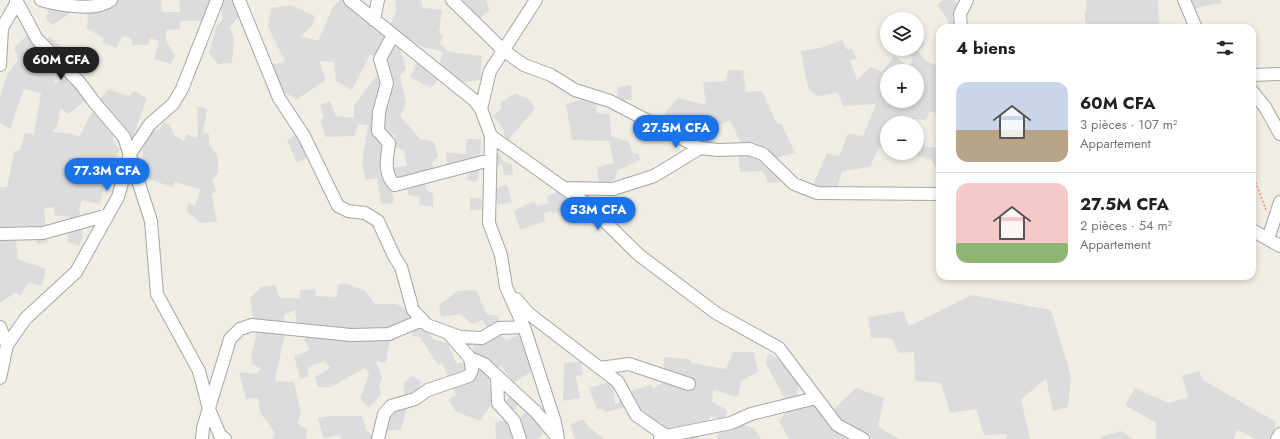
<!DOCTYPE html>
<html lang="fr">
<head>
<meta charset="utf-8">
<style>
	body { margin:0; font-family:Jost,sans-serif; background:#f6f6f6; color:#202124; height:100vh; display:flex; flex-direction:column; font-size:15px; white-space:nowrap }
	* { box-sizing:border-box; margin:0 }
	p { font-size:13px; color:#757577 }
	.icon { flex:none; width:22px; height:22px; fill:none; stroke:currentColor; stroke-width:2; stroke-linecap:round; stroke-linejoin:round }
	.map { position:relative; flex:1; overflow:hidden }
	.side { position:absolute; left:936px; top:24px; width:320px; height:256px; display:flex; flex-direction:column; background:#fff; border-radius:12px; box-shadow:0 2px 6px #0003 }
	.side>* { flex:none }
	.fabs { position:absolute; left:880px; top:12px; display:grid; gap:8px }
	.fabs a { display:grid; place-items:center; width:44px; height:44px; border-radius:50%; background:#fff; box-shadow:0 2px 6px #0003; font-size:20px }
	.price { position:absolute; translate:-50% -34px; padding:0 9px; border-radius:14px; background:#1a73e8; color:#fff; font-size:13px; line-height:26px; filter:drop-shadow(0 1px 2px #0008) }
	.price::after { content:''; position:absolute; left:50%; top:24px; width:12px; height:9px; margin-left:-6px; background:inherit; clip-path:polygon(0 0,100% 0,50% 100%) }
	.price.active { background:#222; color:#fff }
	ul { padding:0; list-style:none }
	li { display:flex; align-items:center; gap:12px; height:100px; padding:0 20px }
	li+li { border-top:1px solid #e0e0e0 }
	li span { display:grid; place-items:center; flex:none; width:112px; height:80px; border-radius:12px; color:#555 }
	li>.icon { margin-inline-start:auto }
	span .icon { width:48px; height:48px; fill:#fffc; stroke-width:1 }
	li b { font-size:17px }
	h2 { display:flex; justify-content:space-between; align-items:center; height:48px; padding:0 20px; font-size:17px }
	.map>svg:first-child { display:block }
	.residential { fill:#dddcdc; fill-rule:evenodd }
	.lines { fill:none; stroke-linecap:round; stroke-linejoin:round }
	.minor-casing { stroke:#a6a6a6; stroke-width:14 }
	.path { stroke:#ff8e67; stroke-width:1.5; stroke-dasharray:2 2; stroke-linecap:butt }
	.minor { stroke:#fff; stroke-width:12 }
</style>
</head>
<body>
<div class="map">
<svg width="1280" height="439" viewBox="0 0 1280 439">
	<rect width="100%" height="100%" fill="#f0eee4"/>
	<path class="residential" d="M72,0L69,14L52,25L46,19L50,4Z
		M86,0H161L162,12H180L179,0H211L203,21H180V29L166,30V41L175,56L171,64L154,59L159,41L150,38L148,45H132L131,38L123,36L116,48L102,42L104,38L86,28L88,23Z
		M221,0H234L240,15L230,27L234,39L232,63L218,64L209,53L216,27L223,19L219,1Z
		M340,0H345L359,17L371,20L387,33L396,11L395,0H421L423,8L442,10L439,33L443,36L440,43L449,52L482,56L481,80L457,83L443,73L431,88L410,77L419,58L437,73L443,52L420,46L394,29L406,69L400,75L406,104L400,116L420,139L434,142L438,156L432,164L436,176L424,178L426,189L433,194V207L419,205L420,197L408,195V181L394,183L389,168L407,166L404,151L392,145L396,134L385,136L384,154L379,171L393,195L394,203L381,204L377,178L366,180L362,163L368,125L359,124L354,136L326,137L320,120L324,118L320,105L330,101L336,116L354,118V106L377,75L391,85L393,77L385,69L381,55H370L352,90L336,81L334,62L319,61L326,80L297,99L276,88L271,65L285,61L268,27L271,8L291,5L315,16L313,25L301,36L318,41L333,7Z
		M456,0H486L490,10L475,22Z
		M943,0H954L961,8L952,17L958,28H946L949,22L937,5Z
		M1086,0H1158L1159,28H1091V24L1085,23V12L1087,9Z
		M1190,0H1221V3L1192,9Z
		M917,26L925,43L918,51L926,61L940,67V114L930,111L926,120L914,119V123H887V149L879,147L870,167L842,171L836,191L811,189L827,153L839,156L848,134L863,136L876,104L843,106L838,93L817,96L808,88L801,51L820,48L842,40L846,49H852L857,59L850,60L857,80L870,67L882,72L894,56L909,67L913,58L906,49H917ZM887,71H917V101H887Z
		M27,35L36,49L50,37L73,56L62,70L56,69L54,84L68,78L88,98L69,114L60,108L58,124L53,132L73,134L79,137L92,112L107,122L97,103L108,89L129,96L134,91L147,98L133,138L115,117L113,141L120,150L114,162L115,181L105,182L100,204L82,200L79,208L83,237L79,246L67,242L70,217L54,215V207L44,208L47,242L38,244L25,225L15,230L18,259L46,269L42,286L28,283L21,296L15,293L0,303V187H7L14,152L20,150L25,133L34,134L41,93L24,89L10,129L0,123V97L7,75L18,60L14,48Z
		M728,70H743L746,92L762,91L777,124L781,123L795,153L775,158L780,182L768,183L763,171L740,172L738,153L740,141L730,121L684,137L682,126L669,128L665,113L678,98L706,105L703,82L726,81Z
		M631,85L632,100H618L617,87Z
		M516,94L530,100L535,109L508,140L504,135V130L493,116L501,109V102L512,95Z
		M590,97L596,102L597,113L610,114L611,136L628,141L633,153L639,154L640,160L617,171L615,180L599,184L597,167L614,163L609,141L572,140L566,104Z
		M197,106L207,109L203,133L209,134V145L218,156V173L213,180L216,192L212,194L217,222L201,223L187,212L188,203L195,206L201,189L175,182L173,187L141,177L143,150L149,131L159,130L164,122L170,125L174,135L184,141L187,134L196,138L198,133Z
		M301,132L312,154L297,163L287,140Z
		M917,138L925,141L923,146L940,148V175L931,159L904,153H917Z
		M467,139H481L480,157L499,153L503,161L512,165L513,175H504L502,164L498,166L481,163L477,182L467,180L470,167L447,169L446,152L465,154Z
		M507,185L512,202L498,205L494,188Z
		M562,190L569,208L553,214L551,211L544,213L545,221L520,230L514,211L534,201L537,206L548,203L547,196Z
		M627,197L629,213L613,214L612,199Z
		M470,198H481L483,209L470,210Z
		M338,284H348L365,291L375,304H396L413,313L434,340L448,343L456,363L471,362L474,343L493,337L482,320L472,324L461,314L441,317L439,305L458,291L476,290L487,314L498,316L499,322L491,324L506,340L520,335L532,371L514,383L502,367L490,366L492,377L489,382L491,390L506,401L513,393L521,401L514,410L504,403L495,400L480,421L457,412L448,400L456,395L442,363L438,365L420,337L412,336L414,325L392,328L386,363L376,361L382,378L379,386L381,394L369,408L360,398L369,374L365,368L331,387H318L315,377L330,368L325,361L308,367V377L300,379L294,356L310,350L304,340L311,333L297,326L295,310L284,315L285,332L275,381L294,382L301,412L297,423L307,430L306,439H272L275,433L260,412L258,398L246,399L239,372L257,374L260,368L252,364L251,357L258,327L254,324L250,298L261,287L275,285L280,298H300V290L315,289L316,296L336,297Z
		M971,295L1051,310L1071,376L1068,407L1053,411L1046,379L1021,399L1030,439H1006L1007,434L984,435L976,409L950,413L941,383L915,381L914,352L899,353L891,338H871L868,317L903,311L909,326Z
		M733,352H754L758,372L741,381L738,397L713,390L712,402L727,410L726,420L754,428L761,439H717L720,420L711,416L699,431V439H689L691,434L664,435L662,423L640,418L629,406L606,412L603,409H597L589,388L613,381L615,405L634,390L652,384L653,389L663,382L664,357L689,359L691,363L726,369Z
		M768,353L799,372L797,398L831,412L856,388L884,398L878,427L900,439H789L779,421L790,408L766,364Z
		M581,362L583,375L576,376L580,398L563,401L564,363Z
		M1199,371L1203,380L1276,422L1272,439H1256L1237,430L1234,439H1156V423L1125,405L1135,388L1168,403L1188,397L1182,376Z
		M412,376L421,381L417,396L409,398L401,430L384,431L376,439H341L340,435L323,438L318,418L330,416H362L366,429L372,435L381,430L388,408L405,404L404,383Z
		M532,408L546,432L537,439H527L522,433L514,439H496L495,422L507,420L513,423Z
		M583,419L588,426L604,439H575L570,425Z
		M1122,431L1133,439H1101L1102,436Z"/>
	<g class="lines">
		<g class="minor-casing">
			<path id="minor" d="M16,0L37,39L80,83L94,102L124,137L151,221L157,294L199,371L209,409L220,435L225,439
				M41,0C58,5 96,12 111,0
				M239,0L279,98L304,136L338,206L348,211L365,213L378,221L394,256L401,267L413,310L427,325L460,337L482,338L499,328L524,327
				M350,0L474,100L481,109L491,136L589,206L639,255L716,313L779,348L837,425L863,439
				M452,0L503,50L524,65L551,75L575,90L610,101L700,148L718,150L749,149L763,154L794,184L817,193L940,194
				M1184,0L1196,28
				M374,20L378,0
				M961,28L960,14L967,0
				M393,35L380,59L387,83L379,112L378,131L389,143C387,158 383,174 395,185L490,160
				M0,65L2,28L17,2
				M1252,75L1280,74
				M1252,91L1265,107L1280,134
				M481,109L490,71L536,0
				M491,136L489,223L501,255L506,287L524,327L555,422L558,439
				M564,188L613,189L654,176L700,148
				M1252,230L1280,246
				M0,234L43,233L108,215
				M1268,239L1280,202
				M516,299L528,313L618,382L636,415L666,436
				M0,327L7,345
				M449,334L470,358L484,364L536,412L556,436
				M600,368L629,364L689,384
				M497,376L498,403L514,421L520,439
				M0,378L7,345L26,318L76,272L118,197L130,154L150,124L173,104L182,89L217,0
				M202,439L203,428L230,339L240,329L252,325L351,335L389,334L422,320
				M378,439L384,414L391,406L415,399L428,390L469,376L472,370L470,358
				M660,439L666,436L731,423L751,414L816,398
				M1277,439L1280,434"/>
		</g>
		<path class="path" d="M1252,180L1256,183L1266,210"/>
		<use href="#minor" class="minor"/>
	</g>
</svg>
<div class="fabs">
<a><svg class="icon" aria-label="layers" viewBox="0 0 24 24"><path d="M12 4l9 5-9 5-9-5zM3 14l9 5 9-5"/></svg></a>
<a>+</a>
<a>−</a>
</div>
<b class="price active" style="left:61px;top:81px">60M CFA</b>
<b class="price" style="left:676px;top:149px">27.5M CFA</b>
<b class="price" style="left:107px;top:192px">77.3M CFA</b>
<b class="price" style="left:598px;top:231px">53M CFA</b>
<section class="side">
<h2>4 biens<svg class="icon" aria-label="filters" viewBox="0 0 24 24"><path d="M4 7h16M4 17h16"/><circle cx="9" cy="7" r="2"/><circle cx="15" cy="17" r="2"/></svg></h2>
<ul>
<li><span style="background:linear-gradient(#c9d6e8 60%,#b9a48a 0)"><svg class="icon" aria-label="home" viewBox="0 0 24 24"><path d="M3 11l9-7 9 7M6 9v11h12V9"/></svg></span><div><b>60M CFA</b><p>3 pièces · 107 m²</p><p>Appartement</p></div></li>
<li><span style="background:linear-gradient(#f6c9c9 75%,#8fb573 0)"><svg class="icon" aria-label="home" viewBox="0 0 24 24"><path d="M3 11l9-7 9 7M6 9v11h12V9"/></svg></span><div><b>27.5M CFA</b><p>2 pièces · 54 m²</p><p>Appartement</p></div></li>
</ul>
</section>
</div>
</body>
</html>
